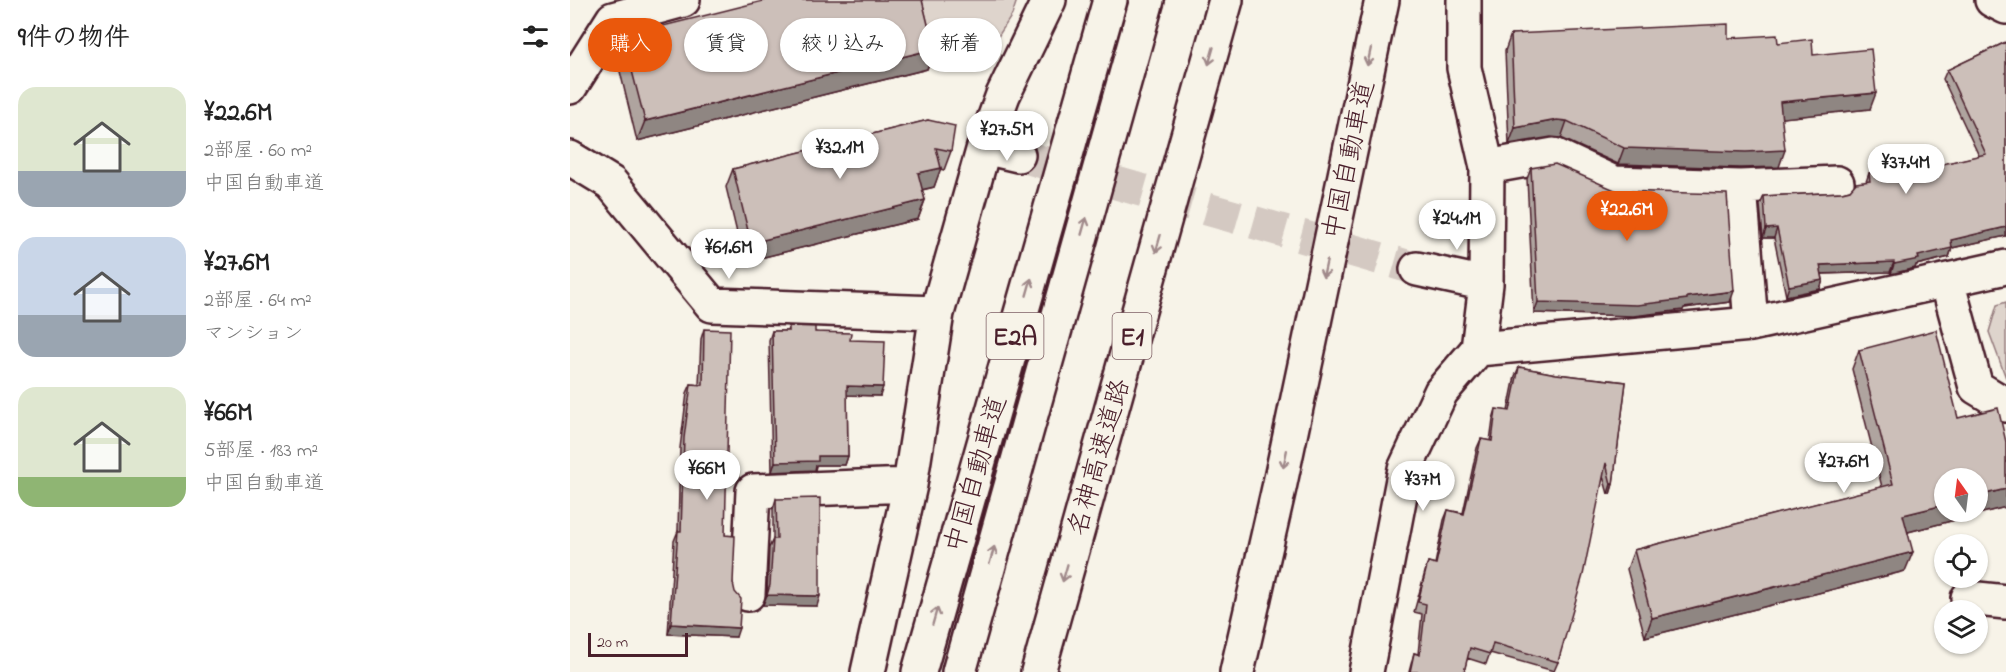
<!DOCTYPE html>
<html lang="ja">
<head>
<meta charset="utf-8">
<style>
	body { margin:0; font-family:"Indie Flower","Klee One",sans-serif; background:#f2f2f2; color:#222; height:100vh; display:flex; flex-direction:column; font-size:22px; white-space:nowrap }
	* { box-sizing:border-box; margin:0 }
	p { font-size:20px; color:#767676 }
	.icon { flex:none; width:33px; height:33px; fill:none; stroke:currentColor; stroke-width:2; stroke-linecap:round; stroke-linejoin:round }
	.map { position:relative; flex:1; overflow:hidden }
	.drawer { display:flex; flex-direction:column; background:#fff; width:570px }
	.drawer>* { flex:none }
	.hud { position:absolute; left:18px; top:18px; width:570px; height:54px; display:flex; gap:12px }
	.needle { width:39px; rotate:346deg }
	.fabs { position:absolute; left:1364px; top:468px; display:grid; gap:12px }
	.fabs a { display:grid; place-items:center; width:54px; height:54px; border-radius:50%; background:#fff; box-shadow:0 2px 4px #0004; font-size:30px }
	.scale { position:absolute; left:18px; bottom:15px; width:100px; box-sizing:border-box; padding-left:6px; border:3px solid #4a1f2b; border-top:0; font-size:16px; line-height:21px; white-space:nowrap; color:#4a1f2b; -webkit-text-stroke:4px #f7f3e8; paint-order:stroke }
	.price { position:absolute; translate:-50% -51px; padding:0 14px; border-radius:21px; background:#fff; color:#222; font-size:20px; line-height:39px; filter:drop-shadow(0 2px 3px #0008) }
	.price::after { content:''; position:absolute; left:50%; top:36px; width:18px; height:14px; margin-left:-9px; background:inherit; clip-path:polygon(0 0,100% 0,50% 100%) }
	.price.selected { background:#ea580c; color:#fff }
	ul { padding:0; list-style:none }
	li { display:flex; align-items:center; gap:18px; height:150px; padding:0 18px }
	li span { display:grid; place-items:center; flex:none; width:168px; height:120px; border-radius:18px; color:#555 }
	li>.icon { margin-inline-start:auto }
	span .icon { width:72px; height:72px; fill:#fffc; stroke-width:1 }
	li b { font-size:26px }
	h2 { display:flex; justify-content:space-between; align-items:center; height:72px; padding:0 18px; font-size:26px }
	.chip { padding:0 21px; border-radius:27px; background:#fff; box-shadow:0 2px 4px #0004; font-size:21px; line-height:54px }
	.chip.selected { background:#ea580c; color:#fff }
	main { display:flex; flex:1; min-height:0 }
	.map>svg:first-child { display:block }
	.green { fill:#ded4cc; stroke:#947a7c; stroke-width:1.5 }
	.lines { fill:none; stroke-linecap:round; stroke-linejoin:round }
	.minor-tunnel { stroke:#d4c9c2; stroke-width:33; stroke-dasharray:33 16; stroke-linecap:butt }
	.minor-casing { stroke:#4a1f2b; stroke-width:38 }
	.highway-casing { stroke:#4a1f2b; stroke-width:38 }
	.minor { stroke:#f7f3e8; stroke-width:33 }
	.highway { stroke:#f7f3e8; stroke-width:33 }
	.wall { fill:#afa49f; stroke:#4a1f2b; stroke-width:1.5 }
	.shaded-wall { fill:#8f8682; stroke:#4a1f2b; stroke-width:1.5 }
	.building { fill:#ccbfb9; stroke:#4a1f2b; stroke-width:1.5 }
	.oneway { stroke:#a0898a }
	.labels { text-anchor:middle; stroke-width:5; stroke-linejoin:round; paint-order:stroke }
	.shield { fill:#f7f3e8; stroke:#7e5f64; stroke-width:1.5 }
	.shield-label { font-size:26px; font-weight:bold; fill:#4a1f2b }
	.street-label { font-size:27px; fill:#4a1f2b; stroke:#f7f3e8 }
</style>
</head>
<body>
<main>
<section class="drawer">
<h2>9件の物件<svg class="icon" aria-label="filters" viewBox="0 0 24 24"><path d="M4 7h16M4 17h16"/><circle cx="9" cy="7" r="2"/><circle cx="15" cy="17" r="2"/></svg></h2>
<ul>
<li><span style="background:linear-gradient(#dfe7d0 70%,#9aa5b1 0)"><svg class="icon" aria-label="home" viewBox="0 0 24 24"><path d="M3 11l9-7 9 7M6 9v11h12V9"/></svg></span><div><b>¥22.6M</b><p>2部屋 · 60 m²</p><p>中国自動車道</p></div></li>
<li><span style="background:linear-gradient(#c9d6e8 65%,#9aa5b1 0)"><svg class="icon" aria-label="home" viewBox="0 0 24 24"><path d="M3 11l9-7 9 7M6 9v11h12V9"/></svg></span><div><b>¥27.6M</b><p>2部屋 · 64 m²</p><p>マンション</p></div></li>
<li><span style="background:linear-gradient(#dfe7d0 75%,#8fb573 0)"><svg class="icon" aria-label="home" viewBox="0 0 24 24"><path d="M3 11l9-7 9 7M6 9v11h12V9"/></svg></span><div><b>¥66M</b><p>5部屋 · 183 m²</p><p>中国自動車道</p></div></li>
</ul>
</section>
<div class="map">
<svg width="1436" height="672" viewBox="0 0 1436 672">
	<rect width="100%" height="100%" fill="#f7f3e8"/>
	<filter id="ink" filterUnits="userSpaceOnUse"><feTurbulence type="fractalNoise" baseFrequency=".0167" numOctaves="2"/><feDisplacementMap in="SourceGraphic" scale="12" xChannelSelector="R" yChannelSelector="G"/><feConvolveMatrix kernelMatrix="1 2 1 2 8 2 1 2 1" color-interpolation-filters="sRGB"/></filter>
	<g filter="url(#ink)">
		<path class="green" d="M352,0H447L442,15L414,58L369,70Z
			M1436,302V378L1419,332L1427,305Z"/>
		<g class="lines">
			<path class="minor-tunnel" d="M448,155L847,269"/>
			<g class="minor-casing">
				<path id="minor" d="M1422,0L1436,7
					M0,87L43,19L113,0
					M414,147L448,155
					M0,158L41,183L142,305L367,313
					M917,167L984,155L1044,183L1170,187L1267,183
					M1170,187L1181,324
					M847,269L916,284
					M1377,281L1406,387L1436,405
					M908,349L1181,324L1436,267
					M178,594L183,491L340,485
					M1398,598L1436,602
					M298,672L340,485L367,313L414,147L433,95L479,0
					M796,672L835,469L871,392L908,349L916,284L917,167L894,68V0"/>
			</g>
			<g class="highway-casing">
				<path id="highway" d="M349,672L540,0
					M389,672L577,0
					M468,672L656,0
					M667,672L709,488L812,0"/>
			</g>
			<use href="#minor" class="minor"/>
			<use href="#highway" class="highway"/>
		</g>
		<path class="wall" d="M941,34L1208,43L1243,55L1300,109L1211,118L1209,167L1170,168L1048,164L991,138L981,137L939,144L935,51Z
			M53,36L364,49L357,69L67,141L46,55Z
			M1436,42V236L1382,248L1379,257L1346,265L1345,268L1321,274L1320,272L1252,274L1253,280L1250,289L1216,296L1204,238H1193L1190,205L1194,196L1272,192L1280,190L1296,182L1299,173L1338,172L1409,156L1373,79L1377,70Z
			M358,120L381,151L374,170L370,169L364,187L352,190L355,200L348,219L174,262L156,187L163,169Z
			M961,168L1160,302L1114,308L1113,310L1063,316L964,313L957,179Z
			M219,326L280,340L310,396L277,395L278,456L275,465H246L245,470L202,472L199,340L202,331H217Z
			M134,329L155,535L163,583L166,637L98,634L104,541L108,531L110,448L117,393L121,384L129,385L131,339Z
			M1289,350L1388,418L1436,442V507L1338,532L1335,571L1075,637L1057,569L1064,550L1312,487L1282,369Z
			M949,367L986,374L1056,382L1043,484L1040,494H1038L1033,476L988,662L984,671L920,653L916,664L897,658L894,672H839L844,653L848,654L852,614L844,612L855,572L858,562L865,564L874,520L878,510L893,513L907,448L911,439L920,441L923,419L926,409L938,411L945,376Z
			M206,499L247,606L193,605L197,595L199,548L203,539V509Z"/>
		<path class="shaded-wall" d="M364,49L357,69L67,141L75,121Z
			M1306,93L1300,109L1204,119L1210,102Z
			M987,120L997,121L991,138L981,137L939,144L945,128Z
			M1054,148L1215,150L1209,167L1170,168L1048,164Z
			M371,168L364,187L342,192L348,173Z
			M355,200L348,219L174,262L181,243Z
			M1436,227V236L1382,248L1379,257L1346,265L1345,268L1321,274L1324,264L1348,256L1381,240Z
			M1207,228L1204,238H1193L1196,229Z
			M1324,262L1320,272L1247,274L1250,265Z
			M1253,280L1250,289L1216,296L1219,286Z
			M1164,291L1160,302L1114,308L1113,310L1063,316L964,313L968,302L1117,297Z
			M277,386L313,387L310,396L274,395Z
			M248,456H278L275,465H246L245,470L202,472L205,462Z
			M1041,484H1043L1040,494H1038Z
			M1436,489V507L1326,535L1333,515L1374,505V512H1407V496Z
			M1343,552L1335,571L1075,637L1082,618Z
			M197,595L250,596L247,606L193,605Z
			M101,624L169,628L166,637L98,634Z"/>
		<path class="building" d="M197,0H352L364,49L75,121L53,36Z
			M1158,24V38L1207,35L1208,43L1242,39L1243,55L1301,49L1306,93L1210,102L1215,150L1176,152L1054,148L997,121L987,120L945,128L941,34Z
			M1436,42V227L1381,240L1382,248L1348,256L1349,259L1324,264V262L1250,265L1253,280L1219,286L1207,228L1196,229L1194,196L1272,192L1280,190L1286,183L1300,181L1299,173L1338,168V172L1416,154L1377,70Z
			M358,120L385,126L381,151L366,148L371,168L348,173L355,200L181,243L163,169Z
			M985,164L1047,191L1157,194L1164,291L1117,297V299L1067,305L968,302L961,168Z
			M219,326L245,327V332L281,333L280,340L315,341L313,387L277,386L278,456H248V461L205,462L202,331H219Z
			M134,329L160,330L155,535L165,536L163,583L165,592L171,599L169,628L101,624L108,531H111L114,438L121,384L133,385Z
			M1366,330L1388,418L1428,408L1436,442V489L1407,496V478H1374V505L1333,515L1343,552L1082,618L1064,550L1323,484L1289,350Z
			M949,367L986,374L1056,382L1043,484H1041L1036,463L1013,575L988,662L923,643L920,654L900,648L894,672H840L844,653L850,655L856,604L848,602L858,562L866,564L878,510L894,514L911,439L922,441L926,409L940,411Z
			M250,498V596L197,595L200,585L203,539H207L206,499Z"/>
		<defs><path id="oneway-shaft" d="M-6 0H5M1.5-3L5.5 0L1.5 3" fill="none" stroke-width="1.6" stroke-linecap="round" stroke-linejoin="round" transform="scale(1.5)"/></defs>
		<g class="oneway">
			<use href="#oneway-shaft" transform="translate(641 56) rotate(106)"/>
			<use href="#oneway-shaft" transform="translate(799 57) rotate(102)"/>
			<use href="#oneway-shaft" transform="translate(514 226) rotate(-74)"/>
			<use href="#oneway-shaft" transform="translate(588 244) rotate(106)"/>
			<use href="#oneway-shaft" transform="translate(755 269) rotate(102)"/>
			<use href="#oneway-shaft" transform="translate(459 287) rotate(-74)"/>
			<use href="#oneway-shaft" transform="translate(715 459) rotate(102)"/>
			<use href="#oneway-shaft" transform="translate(422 555) rotate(-74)"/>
			<use href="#oneway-shaft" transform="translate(495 573) rotate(106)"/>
			<use href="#oneway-shaft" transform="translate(365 616) rotate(-74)"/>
		</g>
	</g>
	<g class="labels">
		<g class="shield">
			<rect x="416.5" y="313" width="57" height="46" rx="4.5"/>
			<rect x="542.5" y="313" width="39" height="46" rx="4.5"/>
		</g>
		<g class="shield-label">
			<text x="445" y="345">E2A</text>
			<text x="562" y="345">E1</text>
		</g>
		<g class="street-label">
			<text transform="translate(778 160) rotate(-78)" y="9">中国自動車道</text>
			<text transform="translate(528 457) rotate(-74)" y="9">名神高速道路</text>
			<text transform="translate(405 474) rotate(-74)" y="9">中国自動車道</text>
		</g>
	</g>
</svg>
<div class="fabs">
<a><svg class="needle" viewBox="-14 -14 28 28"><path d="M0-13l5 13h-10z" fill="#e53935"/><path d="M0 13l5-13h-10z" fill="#767676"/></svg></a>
<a><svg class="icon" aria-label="locate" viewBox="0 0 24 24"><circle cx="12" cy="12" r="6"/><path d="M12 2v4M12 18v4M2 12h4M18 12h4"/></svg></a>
<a><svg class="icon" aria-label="layers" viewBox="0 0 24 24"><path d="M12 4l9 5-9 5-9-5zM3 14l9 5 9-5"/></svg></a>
</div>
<div class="scale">20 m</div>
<b class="price" style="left:437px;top:162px">¥27.5M</b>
<b class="price" style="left:270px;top:180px">¥32.1M</b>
<b class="price" style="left:1336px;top:195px">¥37.4M</b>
<b class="price selected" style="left:1057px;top:242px">¥22.6M</b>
<b class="price" style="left:887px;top:251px">¥24.1M</b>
<b class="price" style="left:159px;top:280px">¥61.6M</b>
<b class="price" style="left:1274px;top:494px">¥27.6M</b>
<b class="price" style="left:137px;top:501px">¥66M</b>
<b class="price" style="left:853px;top:512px">¥37M</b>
<div class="hud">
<a class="chip selected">購入</a>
<a class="chip">賃貸</a>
<a class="chip">絞り込み</a>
<a class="chip">新着</a>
</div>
</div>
</main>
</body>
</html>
